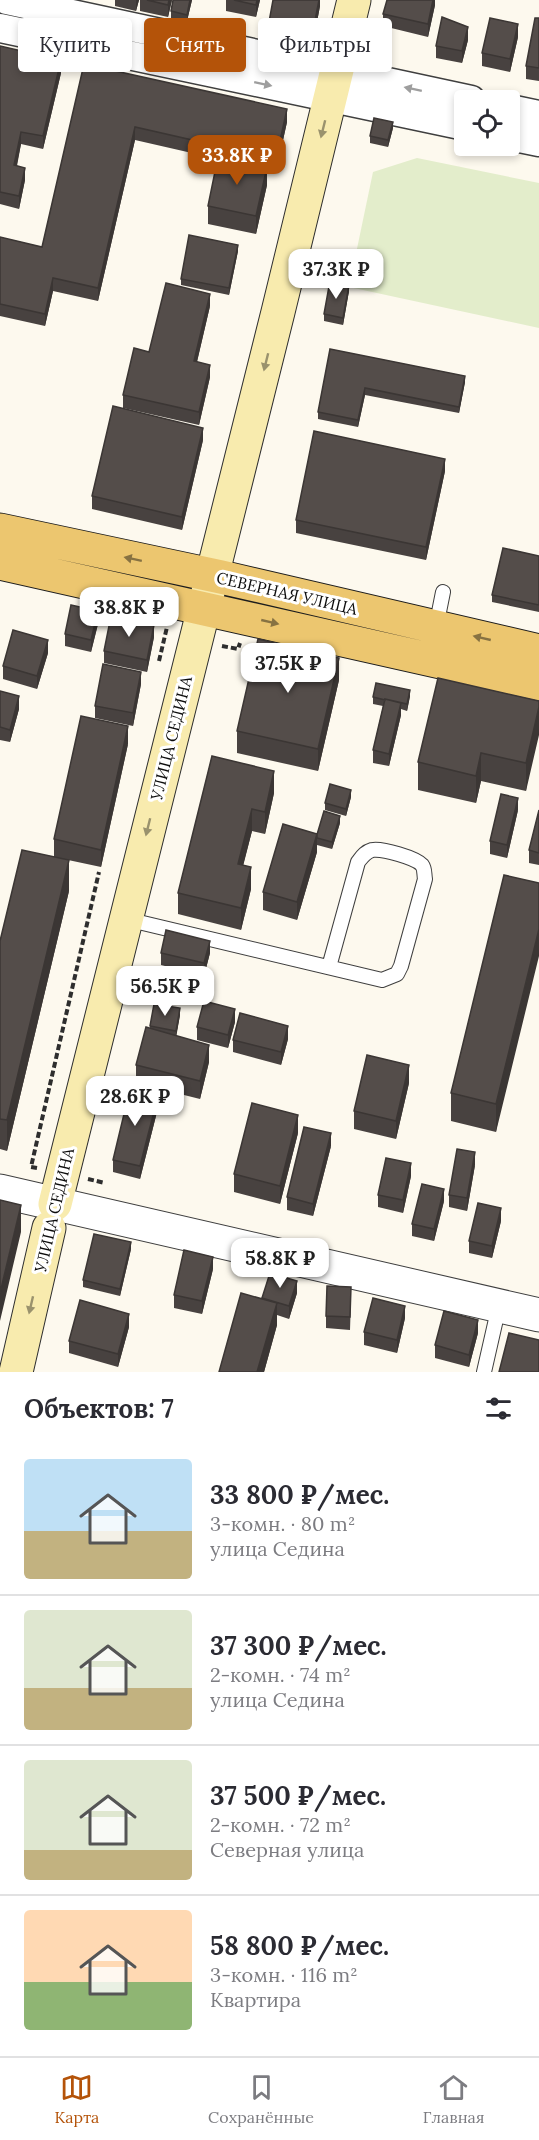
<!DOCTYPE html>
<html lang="ru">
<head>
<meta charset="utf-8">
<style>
	body { margin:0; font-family:Lora,serif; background:#f7f7f7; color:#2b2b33; height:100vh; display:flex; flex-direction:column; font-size:22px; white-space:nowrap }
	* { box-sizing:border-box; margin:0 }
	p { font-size:20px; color:#7c7c81 }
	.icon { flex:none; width:33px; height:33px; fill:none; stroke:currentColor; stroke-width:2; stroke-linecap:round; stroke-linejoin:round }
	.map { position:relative; height:1372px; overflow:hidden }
	.side { display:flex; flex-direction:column; background:#fff; flex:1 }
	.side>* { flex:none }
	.top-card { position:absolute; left:18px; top:18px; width:504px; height:54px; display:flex; gap:12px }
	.buttons { position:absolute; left:454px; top:90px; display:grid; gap:12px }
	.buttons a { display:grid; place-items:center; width:66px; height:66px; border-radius:6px; background:#fff; box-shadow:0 3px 9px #0003; font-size:30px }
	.price { position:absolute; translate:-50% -51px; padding:0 14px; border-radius:12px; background:#fff; color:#222; font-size:20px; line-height:39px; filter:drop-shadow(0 2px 3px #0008) }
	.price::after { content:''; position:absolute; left:50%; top:36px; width:18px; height:14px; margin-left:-9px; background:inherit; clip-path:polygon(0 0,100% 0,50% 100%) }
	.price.active { background:#b45309; color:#fff }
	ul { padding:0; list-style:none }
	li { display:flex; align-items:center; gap:18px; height:150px; padding:0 24px }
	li+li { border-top:2px solid #e1e1e2 }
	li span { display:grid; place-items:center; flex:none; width:168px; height:120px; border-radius:6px; color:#555 }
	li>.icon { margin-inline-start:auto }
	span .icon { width:72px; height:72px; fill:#fffc; stroke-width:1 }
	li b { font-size:26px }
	h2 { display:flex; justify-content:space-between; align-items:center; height:72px; padding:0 24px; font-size:26px }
	.tag { padding:0 21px; border-radius:6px; background:#fff; box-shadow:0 3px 9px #0003; font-size:21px; line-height:54px }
	.tag.active { background:#b45309; color:#fff }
	.dock { display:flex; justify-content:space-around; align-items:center; height:84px; border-top:2px solid #e1e1e2; background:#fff; font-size:16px; color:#7c7c81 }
	.dock a { display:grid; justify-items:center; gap:3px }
	.dock .active { color:#b45309 }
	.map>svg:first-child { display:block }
	.pitch { fill:#e3edcb }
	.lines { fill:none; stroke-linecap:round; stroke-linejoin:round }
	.service-casing { stroke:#3f3f3f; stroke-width:16 }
	.minor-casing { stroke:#3f3f3f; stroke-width:31 }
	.tertiary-casing { stroke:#3f3f3f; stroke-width:35 }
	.secondary-casing { stroke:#2e2e2e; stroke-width:35 }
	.primary-casing { stroke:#1d1d1d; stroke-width:35 }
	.path { stroke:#2e2e2e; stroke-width:4; stroke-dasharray:6 3; stroke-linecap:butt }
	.service { stroke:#fff; stroke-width:14 }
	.minor { stroke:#fff; stroke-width:28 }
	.tertiary { stroke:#fff; stroke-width:33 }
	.secondary { stroke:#f8ebae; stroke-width:33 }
	.primary { stroke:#ecc66f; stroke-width:33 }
	.wall { fill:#484240 }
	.shaded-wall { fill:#3b3634 }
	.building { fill:#544d4a; stroke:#3b3634; stroke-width:1.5 }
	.oneway { fill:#9e9e9e }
	.oneway2 { fill:#9a926d }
	.oneway3 { fill:#877242 }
	.labels { text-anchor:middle; stroke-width:6; stroke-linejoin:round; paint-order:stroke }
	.street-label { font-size:16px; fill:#0c0c0c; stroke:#fff }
</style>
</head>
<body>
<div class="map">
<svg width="539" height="1372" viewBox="0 0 539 1372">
	<rect width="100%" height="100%" fill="#fdf9ee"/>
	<path class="pitch" d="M417,158L539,183V328L349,287L373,172Z"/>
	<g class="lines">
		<g class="service-casing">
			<path id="service" d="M436,627L443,592
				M126,919L382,980L397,974L401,966L425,879C424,874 425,869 422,865C416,858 382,848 372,850C365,852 362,857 358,862L329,967
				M484,1372L499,1306"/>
		</g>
		<g class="minor-casing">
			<path id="minor" d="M7,0L471,100
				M0,28L465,126
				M510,109L539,115
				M510,136L539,142"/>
		</g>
		<g class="tertiary-casing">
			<path id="tertiary" d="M0,1191L539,1315"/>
		</g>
		<g class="secondary-casing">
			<path id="secondary" d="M55,1204L278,312L354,0
				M16,1372L49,1228"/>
		</g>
		<g class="primary-casing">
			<path id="primary" d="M0,530L221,577L539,651
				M0,563L539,684"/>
		</g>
		<path class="path" d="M222,646L238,649L240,643
			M159,661L167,627
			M37,1168L31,1167L99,872
			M88,1179L105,1183"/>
		<use href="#service" class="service"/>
		<use href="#minor" class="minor"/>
		<use href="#tertiary" class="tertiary"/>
		<use href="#secondary" class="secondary"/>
		<use href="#primary" class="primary"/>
	</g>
	<path class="wall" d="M115,0H139L136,11L115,6Z
		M140,0H172L168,17L140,11Z
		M173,0H192L187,21L171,18V11Z
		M226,0H260L256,17L226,11Z
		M320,0V6L313,43L269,35V22Z
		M435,0V5L428,37L383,26V14Z
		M539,18V81L526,79V66Z
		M518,37L510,72L482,66V53Z
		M468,40L462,63L436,58V46Z
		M0,46L61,73L43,149L21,144L17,166L25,180L19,209L0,204Z
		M84,64L287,122L276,172L267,170V185L256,234L208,224V206L218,159L135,140L98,301L53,291L45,326L0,316V237L42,247Z
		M393,128L388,147L370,143V136Z
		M238,251L229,295L181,285V279Z
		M349,291L343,325L324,321V314Z
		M210,306L197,362L210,377L199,425L123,408V395L149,352Z
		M330,349L465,382L459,413L365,395L358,427L318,419V412Z
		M203,440L182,530L92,509V496Z
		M445,471L426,560L296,533V520Z
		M539,556V612L492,602V595Z
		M98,624L91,652L65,646V634Z
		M154,637L147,672L104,663V651Z
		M48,653L37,689L3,679V666Z
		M339,680L318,771L237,753V731Z
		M141,684L133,726L95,718V706Z
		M0,691L19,709L10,742L0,740Z
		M410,696L407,711L401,709V715L389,766L373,763V750L383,706L373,704V697Z
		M539,701L526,791L481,781L476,803L418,790V762Z
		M128,744L101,867L54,857V839Z
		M212,756L274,793L265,834L252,831L243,865L251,889L241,930L178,914V893Z
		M351,797L346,816L325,810V803Z
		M518,810L507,858L490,854V841Z
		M539,810V865L529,863V850Z
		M340,823L332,849L317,845V852L297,920L263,910V892L317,834Z
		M539,883L496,1132L451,1121V1093Z
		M69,891L7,1151L0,1149V941Z
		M161,953H210L204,976L161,965Z
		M180,1015L176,1036L209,1062L200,1099L136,1083V1065L150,1029V1026Z
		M235,1022L228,1048L197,1040V1027Z
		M288,1039L281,1065L233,1052V1040Z
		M409,1083L396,1139L354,1129V1111Z
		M158,1108L140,1179L113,1172V1160Z
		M298,1133L280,1204L234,1192V1174Z
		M331,1146L313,1216L287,1210V1197Z
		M475,1165L467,1211L449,1207V1195Z
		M411,1176L403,1213L378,1207V1195Z
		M444,1201L434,1241L412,1236V1224Z
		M501,1221L492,1258L469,1253V1241Z
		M131,1249L120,1296L83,1287V1280Z
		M213,1269L202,1314L174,1308V1295Z
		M297,1293L289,1319L277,1315V1325L264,1372H219L262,1299Z
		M351,1299L350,1330L326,1328V1316Z
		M405,1318L397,1353L364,1345V1332Z
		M129,1327L118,1367L69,1353V1341Z
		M478,1333L469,1367L435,1358V1345Z"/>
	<path class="shaded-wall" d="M136,0H139L136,11Z
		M169,0H172L168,17V5Z
		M190,0H192L187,21V15Z
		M257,0H260L256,17V5Z
		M319,0H320V6L313,43V31Z
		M433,0H435V5L428,37V24Z
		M518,24V37L510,72V59Z
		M468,27V40L462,63V51Z
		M61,60V73L43,149V136Z
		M287,109V122L276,172V159Z
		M393,122V128L388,147V140Z
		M135,127V140L98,301V288Z
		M21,132V144L14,178V165Z
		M267,167V185L256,234V216Z
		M25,168V180L19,209V196Z
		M238,245V251L229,295V288Z
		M53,278V291L45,326V314Z
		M349,285V291L343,325V318Z
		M210,294V306L194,374V361Z
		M210,365V377L199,425V412Z
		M465,376V382L459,413V407Z
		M365,388V395L358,427V420Z
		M203,428V440L182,530V517Z
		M445,459V471L426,560V547Z
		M98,611V624L91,652V640Z
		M154,625V637L147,672V660Z
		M48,640V653L37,689V676Z
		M339,658V680L318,771V749Z
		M141,672V684L133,726V713Z
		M410,690V696L407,711V704Z
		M19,696V709L10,742V730Z
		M401,703V715L389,766V754Z
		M539,707V735L526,791V763Z
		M128,726V744L101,867V850Z
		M481,753V781L476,803V776Z
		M274,771V793L265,834V812Z
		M351,790V797L346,816V809Z
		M518,798V810L507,858V845Z
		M252,809V831L238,886V864Z
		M340,816V823L332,849V842Z
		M317,834V852L297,920V902Z
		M69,860V891L7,1151V1120Z
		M251,867V889L241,930V908Z
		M539,929V956L496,1132V1104Z
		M210,941V953L204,976V963Z
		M180,1008V1015L176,1038V1031Z
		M235,1009V1022L228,1048V1035Z
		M288,1026V1039L281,1065V1052Z
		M209,1045V1062L200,1099V1081Z
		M409,1065V1083L396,1139V1121Z
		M158,1096V1108L140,1179V1166Z
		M298,1115V1133L280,1204V1186Z
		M331,1133V1146L313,1216V1204Z
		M475,1152V1165L467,1211V1198Z
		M411,1163V1176L403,1213V1200Z
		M444,1189V1201L434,1241V1229Z
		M21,1205V1232L0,1321V1293Z
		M501,1208V1221L492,1258V1246Z
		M131,1242V1249L120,1296V1289Z
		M213,1257V1269L202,1314V1301Z
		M297,1281V1293L289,1319V1306Z
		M277,1303V1325L264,1372H257Z
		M405,1306V1318L397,1353V1340Z
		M129,1314V1327L118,1367V1354Z
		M478,1320V1333L469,1367V1355Z"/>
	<path class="building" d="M147,0H169L168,5Z
		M173,0H190L187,15L171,11Z
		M234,0H257L256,5Z
		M273,0H319L313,31L269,22Z
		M387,0H433L428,24L383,14Z
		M442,17L468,27L462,51L436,46Z
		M490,18L518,24L510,59L482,53Z
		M535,18H539V68L526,66Z
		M0,46L61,60L43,136L21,132L14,165L25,168L19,196L0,192Z
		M84,64L287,109L276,159L135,127L98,288L53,278L45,314L0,304V237L42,247Z
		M374,118L393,122L388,140L370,136Z
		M218,157L267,167L256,216L208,206Z
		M189,235L238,245L229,288L181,279Z
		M330,281L349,285L343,318L324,314Z
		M166,283L210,294L194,361L210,365L199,412L123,395L134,348L149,352Z
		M330,349L465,376L459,407L365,388L358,420L318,412Z
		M113,406L203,428L182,517L92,496Z
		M314,431L445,459L426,547L296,520Z
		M503,548L539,556V605L492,595Z
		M71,605L98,611L91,640L65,634Z
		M111,616L154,625L147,660L104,651Z
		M13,630L48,640L37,676L3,666Z
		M258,639L339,658L318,749L237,731Z
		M103,664L141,672L133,713L95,706Z
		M438,678L539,701V707L526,763L481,753L476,776L418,762Z
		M376,683L410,690L407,704L385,699V700L373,697Z
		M0,691L19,696L10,730L0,727Z
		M385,699L401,703L389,754L373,750Z
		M81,716L128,726L101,850L54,839Z
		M212,756L274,771L265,812L252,809L238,864L251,867L241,908L178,893Z
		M330,784L351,790L346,809L325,803Z
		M501,794L518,798L507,845L490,841Z
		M539,810V853L529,850Z
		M324,811L340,816L332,842L317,838V834L316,838Z
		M283,824L317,834L297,902L263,892Z
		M22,850L69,860L7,1120L0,1119V941Z
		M504,875L539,883V929L496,1104L451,1093Z
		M166,930L210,941L204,963L161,953Z
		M204,1001L235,1009L228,1035L197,1027Z
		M154,1004L180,1008L176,1031L150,1026Z
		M240,1013L288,1026L281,1052L233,1040Z
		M146,1027L209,1045L200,1081L136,1065Z
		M367,1055L409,1065L396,1121L354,1111Z
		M130,1089L158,1096L140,1166L113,1160Z
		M252,1103L298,1115L280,1186L234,1174Z
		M304,1127L331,1133L313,1204L287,1197Z
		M457,1149L475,1152L467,1198L449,1195Z
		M386,1158L411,1163L403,1200L378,1195Z
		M422,1184L444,1189L434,1229L412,1224Z
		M0,1200L21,1205L0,1293Z
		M478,1203L501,1208L492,1246L469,1241Z
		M94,1234L131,1242L120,1289L83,1280Z
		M184,1250L213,1257L202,1301L174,1295Z
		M270,1273L297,1281L289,1306L262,1298Z
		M327,1286L351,1287L350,1317L326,1316Z
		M241,1293L277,1303L257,1372H219Z
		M373,1298L405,1306L397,1340L364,1332Z
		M80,1300L129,1314L118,1354L69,1341Z
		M444,1311L478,1320L469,1355L435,1345Z
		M509,1333L539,1340V1372H499Z"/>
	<defs><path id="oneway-solid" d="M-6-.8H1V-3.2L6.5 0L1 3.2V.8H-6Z" transform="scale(1.5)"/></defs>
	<g class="oneway">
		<use href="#oneway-solid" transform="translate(263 84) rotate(12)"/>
		<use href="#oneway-solid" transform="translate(413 89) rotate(-168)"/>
	</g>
	<g class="oneway2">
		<use href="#oneway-solid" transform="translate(323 129) rotate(104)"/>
		<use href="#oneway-solid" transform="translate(266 362) rotate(104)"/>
		<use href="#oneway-solid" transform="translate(148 827) rotate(104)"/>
		<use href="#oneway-solid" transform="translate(31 1305) rotate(103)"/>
	</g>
	<g class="oneway3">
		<use href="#oneway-solid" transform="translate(133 559) rotate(-168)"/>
		<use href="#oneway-solid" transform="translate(270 622) rotate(13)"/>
		<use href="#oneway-solid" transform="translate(482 638) rotate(-167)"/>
	</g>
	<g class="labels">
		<g class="street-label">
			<text transform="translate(287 593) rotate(13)" y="6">СЕВЕРНАЯ УЛИЦА</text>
			<text transform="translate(171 738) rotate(-76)" y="6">УЛИЦА СЕДИНА</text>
			<text transform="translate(54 1210) rotate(-77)" y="6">УЛИЦА СЕДИНА</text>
		</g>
	</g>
</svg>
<div class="buttons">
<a><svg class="icon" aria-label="locate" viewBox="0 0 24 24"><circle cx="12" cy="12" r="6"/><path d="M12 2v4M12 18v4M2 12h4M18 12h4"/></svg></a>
</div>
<b class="price active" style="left:237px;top:186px">33.8K ₽</b>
<b class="price" style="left:336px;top:300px">37.3K ₽</b>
<b class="price" style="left:129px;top:638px">38.8K ₽</b>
<b class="price" style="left:288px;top:694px">37.5K ₽</b>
<b class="price" style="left:165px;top:1017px">56.5K ₽</b>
<b class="price" style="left:135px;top:1127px">28.6K ₽</b>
<b class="price" style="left:280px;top:1289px">58.8K ₽</b>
<div class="top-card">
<a class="tag">Купить</a>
<a class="tag active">Снять</a>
<a class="tag">Фильтры</a>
</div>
</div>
<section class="side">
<h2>Объектов: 7<svg class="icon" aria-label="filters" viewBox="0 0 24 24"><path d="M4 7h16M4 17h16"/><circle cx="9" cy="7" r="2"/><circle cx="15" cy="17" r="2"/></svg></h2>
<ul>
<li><span style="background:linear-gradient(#bfe0f5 60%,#c2b280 0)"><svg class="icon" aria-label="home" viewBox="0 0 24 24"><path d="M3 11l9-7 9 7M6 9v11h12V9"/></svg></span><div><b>33 800 ₽/мес.</b><p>3-комн. · 80 m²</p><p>улица Седина</p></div></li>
<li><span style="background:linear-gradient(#dfe7d0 65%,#c2b280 0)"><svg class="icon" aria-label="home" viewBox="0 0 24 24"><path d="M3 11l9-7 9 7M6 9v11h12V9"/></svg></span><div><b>37 300 ₽/мес.</b><p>2-комн. · 74 m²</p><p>улица Седина</p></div></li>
<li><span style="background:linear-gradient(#dfe7d0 75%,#c2b280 0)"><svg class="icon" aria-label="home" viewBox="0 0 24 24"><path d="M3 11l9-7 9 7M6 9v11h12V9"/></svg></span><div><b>37 500 ₽/мес.</b><p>2-комн. · 72 m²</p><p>Северная улица</p></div></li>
<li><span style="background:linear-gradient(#ffd9b3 60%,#8fb573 0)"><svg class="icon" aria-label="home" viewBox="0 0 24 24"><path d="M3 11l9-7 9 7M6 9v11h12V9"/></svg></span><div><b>58 800 ₽/мес.</b><p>3-комн. · 116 m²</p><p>Квартира</p></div></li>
</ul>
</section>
<nav class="dock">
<a class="active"><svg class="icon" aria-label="map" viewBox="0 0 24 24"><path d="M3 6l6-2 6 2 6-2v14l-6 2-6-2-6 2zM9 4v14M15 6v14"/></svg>Карта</a>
<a><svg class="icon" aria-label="saved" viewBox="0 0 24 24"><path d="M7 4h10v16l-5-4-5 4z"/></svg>Сохранённые</a>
<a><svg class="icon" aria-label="home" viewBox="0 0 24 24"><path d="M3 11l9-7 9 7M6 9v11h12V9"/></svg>Главная</a>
</nav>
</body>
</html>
